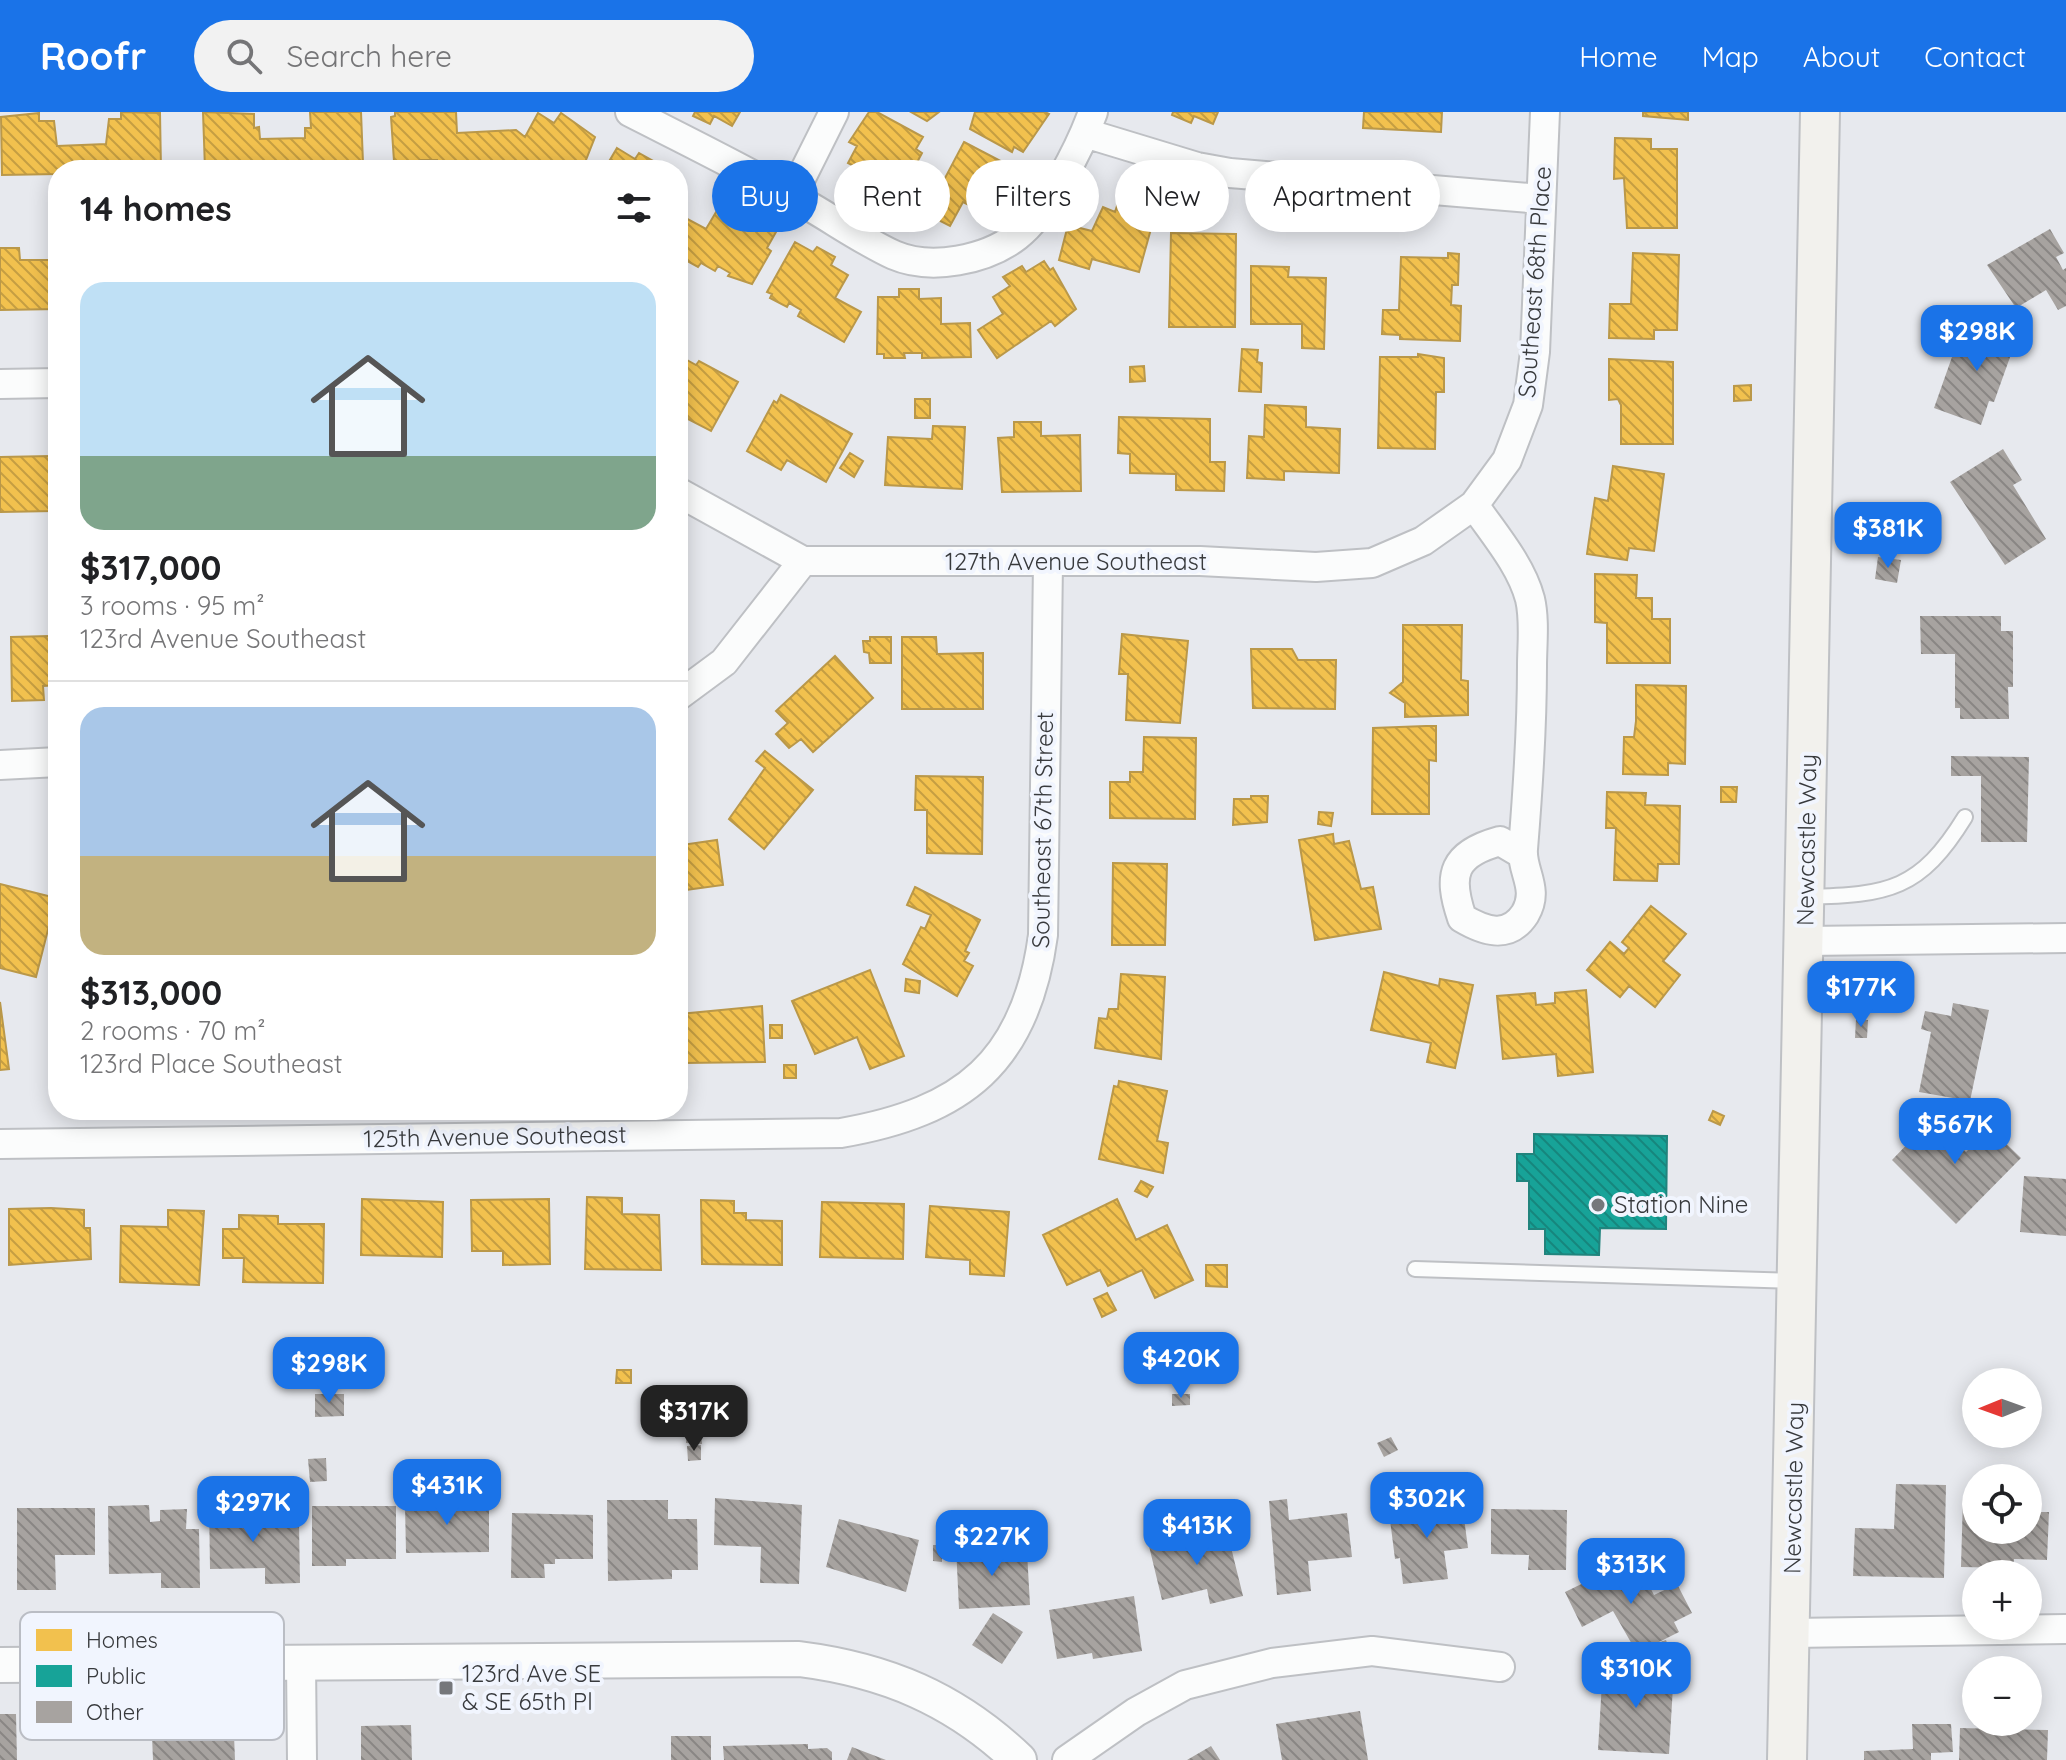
<!DOCTYPE html>
<html lang="en">
<head>
<meta charset="utf-8">
<style>
	body { margin:0; font-family:Quicksand,sans-serif; background:#f2f2f2; color:#202124; height:100vh; display:flex; flex-direction:column; font-size:30px; white-space:nowrap }
	* { box-sizing:border-box; margin:0 }
	p { font-size:26px; color:#757577 }
	.icon { flex:none; width:44px; height:44px; fill:none; stroke:currentColor; stroke-width:2; stroke-linecap:round; stroke-linejoin:round }
	.map { position:relative; flex:1; overflow:hidden }
	.panel { position:absolute; left:48px; top:48px; width:640px; height:960px; display:flex; flex-direction:column; background:#fff; border-radius:32px; box-shadow:0 4px 20px #0003 }
	.panel>* { flex:none }
	.hud { position:absolute; left:712px; top:48px; width:760px; height:72px; display:flex; gap:16px }
	.needle { width:52px; rotate:269deg }
	.controls { position:absolute; left:1962px; top:1256px; display:grid; gap:16px }
	.controls a { display:grid; place-items:center; width:80px; height:80px; border-radius:50%; background:#fff; box-shadow:0 4px 20px #0003; font-size:40px }
	.price { position:absolute; translate:-50% -68px; padding:0 18px; border-radius:16px; background:#1a73e8; color:#fff; font-size:26px; line-height:52px; filter:drop-shadow(0 2px 4px #0008) }
	.price::after { content:''; position:absolute; left:50%; top:48px; width:24px; height:18px; margin-left:-12px; background:inherit; clip-path:polygon(0 0,100% 0,50% 100%) }
	.price.on { background:#222; color:#fff }
	ul { padding:0; list-style:none }
	li { display:grid; align-content:center; gap:16px; height:424px; padding:0 32px }
	li+li { border-top:2px solid #e0e0e0 }
	li span { display:grid; place-items:center; height:248px; border-radius:24px; color:#555 }
	li>.icon { margin-inline-start:auto }
	span .icon { width:144px; height:144px; fill:#fffc; stroke-width:1 }
	li b { font-size:34px }
	h2 { display:flex; justify-content:space-between; align-items:center; height:96px; padding:0 32px; font-size:34px }
	.pill { padding:0 28px; border-radius:36px; background:#fff; box-shadow:0 4px 20px #0003; font-size:28px; line-height:72px }
	.pill.on { background:#1a73e8; color:#fff }
	header { display:flex; align-items:center; gap:48px; box-sizing:border-box; height:112px; padding:0 40px; background:#1a73e8; color:#fff }
	header strong { font-size:38px }
	nav { display:flex; gap:44px; margin-inline-start:auto; font-size:28px }
	.search { width:560px; height:72px; background:#f2f2f2; display:flex; align-items:center; gap:20px; box-sizing:border-box; padding:0 28px; border-radius:44px; color:#757577; font-size:30px }
	.map>svg:first-child { display:block }
	.homes { fill:url(#homes-back-hatch); stroke:#ba9849; stroke-width:2 }
	.public { fill:url(#public-back-hatch); stroke:#21847d; stroke-width:2 }
	.building { fill:url(#building-back-hatch) }
	.lines { fill:none; stroke-linecap:round; stroke-linejoin:round }
	.service-casing { stroke:#bec0c4; stroke-width:18 }
	.minor-casing { stroke:#bec0c4; stroke-width:32 }
	.tertiary-casing { stroke:#bec0c4; stroke-width:38 }
	.secondary-casing { stroke:#bec0c4; stroke-width:42 }
	.service { stroke:#fbfcfc; stroke-width:14 }
	.minor { stroke:#fbfcfc; stroke-width:28 }
	.tertiary { stroke:#fbfcfc; stroke-width:34 }
	.secondary { stroke:#f2f1ed; stroke-width:38 }
	.poi-dot { fill:#75777b; stroke:#f1f5fe; stroke-width:3 }
	.labels { text-anchor:middle; stroke-width:8; stroke-linejoin:round; paint-order:stroke }
	.street-label { font-size:24px; fill:#383a3d; stroke:#f1f5fe }
	.poi-label { font-size:24px; fill:#383a3d; stroke:#f1f5fe; text-anchor:start }
	.key { fill:#f1f5fe; stroke:#babdc4; stroke-width:2 }
	.key-label { font-size:22px; fill:#383a3d }
</style>
</head>
<body>
<header>
<strong>Roofr</strong>
<div class="search"><svg class="icon" aria-label="search" viewBox="0 0 24 24"><circle cx="10" cy="10" r="6"/><path d="M15 15l6 6"/></svg>Search here</div>
<nav><a>Home</a><a>Map</a><a>About</a><a>Contact</a></nav>
</header>
<div class="map">
<svg width="2066" height="1648" viewBox="0 0 2066 1648">
	<defs>
		<pattern id="homes-back-hatch" width="6" height="6" patternUnits="userSpaceOnUse" patternTransform="scale(2)"><rect width="6" height="6" fill="#f2c14e"/><path d="M-1 5l2 2M0 0l6 6M5-1l2 2" fill="none" stroke="#c59e42"/></pattern>
		<pattern id="public-back-hatch" width="6" height="6" patternUnits="userSpaceOnUse" patternTransform="scale(2)"><rect width="6" height="6" fill="#17a398"/><path d="M-1 5l2 2M0 0l6 6M5-1l2 2" fill="none" stroke="#16867d"/></pattern>
		<pattern id="building-back-hatch" width="6" height="6" patternUnits="userSpaceOnUse" patternTransform="scale(2)"><rect width="6" height="6" fill="#a7a3a0"/><path d="M-1 5l2 2M0 0l6 6M5-1l2 2" fill="none" stroke="#898684"/></pattern>
	</defs>
	<rect width="100%" height="100%" fill="#e7e9ee"/>
	<path class="homes" d="M121,0L160,1L161,58H58V62L2,63L1,5L39,1V9H54L57,34L106,32L109,7H121Z
		M203,0L254,2V16L259,15L260,27L305,26V16H311L310,0H361L363,51L318,53V58L205,57Z
		M395,0H456L457,21L516,18L525,25L538,1L554,11L561,1L595,25L582,58H525L517,53L437,55V48H420V54H401L400,49H394L391,5L395,4Z
		M695,0H740L732,14L714,4L710,12L693,4Z
		M869,0H877L923,25L916,37L922,41L891,99L860,82L870,62L848,51L857,34L849,30Z
		M911,0H939L927,9Z
		M975,0H1045L1049,2L1023,40L1014,35L1012,40L970,17Z
		M1173,0H1218L1213,12L1194,4L1191,11L1172,3Z
		M1364,0H1442L1441,20L1363,16Z
		M1643,0H1688V8L1643,4Z
		M1615,26L1651,27V37H1677V116H1627L1624,66L1614,67Z
		M964,30L1014,56L997,97L992,94L987,102L963,90L950,114L917,97L935,63L944,68Z
		M617,36L635,47L639,41L657,51L652,58H604Z
		M1118,91L1154,106L1139,160L1092,147L1089,157L1059,148L1068,113L1092,119L1103,95L1115,100Z
		M742,94L759,104L756,111L776,120L767,136L771,139L752,172L728,164L730,161L718,154L715,159L701,151L698,155L678,144V102L706,117L719,95L736,104Z
		M1171,121L1236,122L1235,215H1169Z
		M795,130L813,140L817,135L835,145L831,153L848,163L835,186L861,200L844,230L798,204L801,198L789,191L787,195L770,186L772,182L767,180Z
		M0,136H19L20,148H58V197L0,198Z
		M1448,141L1459,142L1458,173H1452L1451,193L1461,194L1460,229L1400,227V223L1382,222L1383,198H1399L1401,145L1448,146Z
		M1633,141L1679,143L1677,218H1654V227L1609,226L1610,192H1631Z
		M1044,149L1050,158L1053,156L1076,197L1055,214L1051,209L997,246L978,218L1003,202L993,185L1010,174L1003,165L1022,154L1026,160Z
		M1251,154L1289,155L1288,165L1326,166L1324,237L1302,236V212H1251Z
		M899,177H919V187L941,186V212L970,211L971,245L922,246V241H904L905,246H884V242H877L878,185H899Z
		M1242,237L1258,238L1257,250L1262,251L1261,280L1239,279Z
		M1418,242L1444,246V280H1436L1435,337L1378,336L1380,245H1418Z
		M678,243L696,253L699,249L738,270L711,319L678,302Z
		M1609,247L1673,250V332H1621V293L1618,287L1609,288Z
		M1144,254L1145,269L1130,270V255Z
		M1751,273V288L1734,289V274Z
		M781,283L852,322L826,370L787,348L781,358L747,339L774,289L777,291Z
		M915,287H930V306H915Z
		M1265,293L1306,295V315L1340,317L1339,361L1284,359V368L1247,366L1249,324L1264,325Z
		M1119,305L1210,307V350H1225L1224,379L1176,378V362L1130,361V342L1118,341Z
		M1014,310H1041V324L1080,323L1081,379L1002,380L998,326L1014,325Z
		M933,314L965,315L962,377L885,373L888,325L932,327Z
		M850,341L863,349L854,365L840,356Z
		M51,344L53,399L0,400V345Z
		M1613,354L1664,362L1654,439L1629,436L1627,448L1587,442L1595,386L1608,389Z
		M1595,462L1637,463L1636,486H1652V507H1670V551H1607V511L1595,510Z
		M1403,513H1462L1461,568L1468,569V603L1405,605V591L1390,581L1403,570Z
		M1122,522L1188,529L1180,611L1126,608L1128,562H1119Z
		M50,524L58,527V573L43,574L44,588L12,589L11,525Z
		M870,525H891V551H870L869,541L864,540L863,529H870Z
		M902,525H936L937,542L983,541V597H902Z
		M1251,537H1292L1298,548H1336L1335,597L1253,596Z
		M835,544L873,586L813,640L801,627L789,636L776,622L788,611L776,599Z
		M1636,573L1686,574L1685,652L1668,651V663L1623,662L1624,625H1634L1636,609Z
		M1426,614H1436V649L1429,648V702H1372L1373,616Z
		M1144,625L1196,626L1195,707L1110,706V670H1130V660H1143Z
		M765,639L813,678L764,737L729,707L765,656L756,649Z
		M916,664L983,665L982,742L927,741V698H915Z
		M1721,675H1737L1736,690H1721Z
		M1607,680L1646,681L1645,693L1680,694L1679,752H1658L1657,769L1614,768L1616,716H1606Z
		M1251,684H1268L1267,710L1233,713L1234,687H1251Z
		M1319,700L1333,701L1331,714L1318,712Z
		M1333,722L1334,732L1349,729L1361,777L1373,775L1381,817L1315,828L1299,728Z
		M678,726L682,733L717,728L723,773L678,779Z
		M1113,751L1167,752L1165,833H1112Z
		M0,772L56,786L36,865L0,856Z
		M915,775L980,808L965,839L969,841L964,849L973,854L957,884L903,852L921,815L925,817L931,803L907,793Z
		M1651,794L1686,822L1663,849L1680,863L1655,895L1629,874L1620,885L1587,858L1610,830L1624,842L1629,836L1622,830Z
		M870,858L904,944L870,957L857,925L815,942L792,889Z
		M1384,860L1439,874L1440,867L1473,873L1455,956L1427,950L1431,931L1371,918Z
		M1121,862L1165,865L1161,947L1095,936L1099,906L1107,907L1109,897H1118Z
		M906,867L920,869L919,881L905,879Z
		M1586,878L1593,960L1558,964L1556,942L1503,947L1497,884L1535,881L1536,893L1555,891V881Z
		M0,890L9,957L0,958Z
		M762,894L765,950L683,951L680,902Z
		M770,913H782V926H770Z
		M784,953H796V966H784Z
		M1119,969L1167,979L1157,1029L1168,1031L1163,1061L1099,1047L1114,974L1118,975Z
		M1713,999L1724,1004L1720,1013L1709,1008Z
		M1141,1069L1153,1075L1147,1085L1135,1079Z
		M587,1085L622,1086V1102L659,1103L661,1158L585,1157Z
		M362,1087L443,1090L442,1145L361,1143Z
		M549,1087L550,1152L503,1153V1139H472L471,1088Z
		M1117,1087L1136,1128L1167,1113L1193,1168L1155,1186L1142,1158L1108,1174L1100,1158L1067,1173L1043,1123Z
		M701,1088L734,1089V1101H746V1108L782,1109V1153L702,1152Z
		M822,1090L904,1092L903,1147L820,1145Z
		M930,1094L1009,1100L1004,1164L970,1162V1148L926,1145Z
		M51,1096L84,1098V1116H90L91,1147L9,1153V1097Z
		M168,1098L204,1099L199,1173L120,1170L121,1114L168,1115Z
		M239,1103L278,1104V1112H324L323,1171L243,1170L244,1146H223V1117H239Z
		M1206,1153H1227V1175L1206,1174Z
		M1107,1181L1116,1198L1102,1205L1094,1187Z
		M311,1245L328,1246V1271H310Z
		M617,1258H631V1271H616Z"/>
	<path class="public" d="M1534,1022L1667,1024L1666,1117L1600,1116L1599,1143L1545,1142V1117H1529V1069H1517V1042H1534Z"/>
	<path class="building" d="M2050,117L2064,141L2056,145L2063,158L2066,156V194L2058,198L2046,178L2016,196L1987,153Z
		M1983,209L2019,220L1994,290L1989,289L1981,313L1934,296L1958,228L1973,235Z
		M2003,337L2022,368L2013,373L2046,427L2005,453L1950,370Z
		M1878,445L1901,448L1897,471L1875,467Z
		M1920,504H2001V519H2013V575H2008L2009,607H1960V596H1955V542H1921Z
		M1951,644L2029,645L2027,730H1981V664H1951Z
		M1953,891L1989,898L1970,989L1919,980L1931,920L1921,917L1925,899L1951,904Z
		M1856,907L1868,908L1867,926H1855Z
		M1938,1000L1968,1029L1962,1036L1966,1040L1990,1016L2021,1046L1956,1112L1892,1048Z
		M2024,1064L2066,1067V1124L2020,1120Z
		M315,1282H344V1304L315,1305Z
		M1172,1282H1190V1293L1172,1294Z
		M686,1316L701,1317L702,1332L686,1331Z
		M1391,1325L1398,1338L1384,1345L1377,1331Z
		M701,1333V1348L688,1349L687,1334Z
		M326,1346L327,1369L310,1370L308,1347Z
		M1896,1372L1946,1373L1944,1466L1853,1464L1855,1416L1894,1417Z
		M426,1384H453V1392H489V1440L406,1441L405,1393H426Z
		M1963,1385H1976V1418H2028V1400H2049L2047,1448L2014,1447L2013,1456L1961,1455Z
		M715,1386L802,1393L799,1472L760,1471L761,1435L714,1433Z
		M1287,1387L1289,1408L1347,1401L1352,1445L1308,1449L1311,1479L1277,1483L1269,1389Z
		M246,1388V1414L299,1412L300,1471L265,1472V1456L210,1457L209,1389Z
		M607,1388H668V1407H697L698,1458H672V1467L608,1469Z
		M1462,1391L1468,1436L1444,1439L1448,1467L1403,1472L1400,1446L1395,1447L1389,1400Z
		M149,1393L150,1410L160,1409V1398L187,1397L186,1417H199L200,1476H161V1461L109,1462L108,1394Z
		M312,1394H396V1447H346V1454H312Z
		M17,1396H95V1443H55L56,1478H17Z
		M1491,1397L1567,1398L1566,1458H1528L1529,1443L1491,1442Z
		M512,1401L593,1403V1447H555V1452H544L545,1466H511Z
		M839,1407L919,1428L906,1480L826,1455Z
		M1226,1415L1243,1484L1210,1492L1207,1477L1162,1488L1149,1434Z
		M933,1433H942V1450L933,1449Z
		M982,1433V1438L1027,1440L1030,1493L959,1497L956,1434Z
		M1635,1446L1654,1483L1677,1472L1692,1501L1674,1510L1679,1520L1655,1532L1666,1528L1669,1536L1656,1543L1652,1534L1637,1541L1613,1499L1582,1515L1565,1480Z
		M1134,1484L1142,1539L1093,1547L1092,1541L1057,1547L1049,1498Z
		M993,1501L1023,1520L1002,1552L972,1533Z
		M1603,1553L1674,1557L1669,1642L1598,1638Z
		M1360,1599L1368,1648H1282L1276,1612Z
		M0,1602H16L17,1648H0Z
		M1912,1612H1951L1953,1640L1931,1641V1648H1864V1639L1913,1637Z
		M411,1613L412,1648H361V1614Z
		M1960,1616L2048,1618L2047,1648H1959Z
		M199,1623H234L235,1648H153L152,1624Z
		M671,1624H711V1648H671Z
		M808,1632V1637L827,1636L832,1640V1648H724L723,1634Z
		M1211,1634L1220,1648H1187Z
		M852,1635L886,1648H847Z"/>
	<g class="lines">
		<g class="service-casing">
			<path id="service" d="M1806,785C1889,783 1920,778 1965,705
				M1415,1157L1794,1169"/>
		</g>
		<g class="minor-casing">
			<path id="minor" d="M630,0C685,28 740,55 793,85C827,103 859,127 894,143C931,159 986,148 1017,124C1047,101 1080,36 1093,0
				M1085,21L1197,55L1230,61L1541,87
				M792,84L834,0
				M0,272L58,271
				M678,380L803,449H1200L1316,455L1372,451L1423,429L1474,393
				M678,584L724,550L803,449
				M0,653L58,650
				M1522,742L1500,729C1453,742 1447,762 1462,806C1484,819 1508,828 1525,802C1540,777 1521,759 1523,737C1528,676 1532,616 1532,554C1532,533 1535,508 1530,487C1521,453 1494,422 1474,393L1507,348L1528,293L1535,240L1545,0
				M1805,829L2066,826
				M0,1032L841,1021C963,1000 1026,950 1043,823L1048,451
				M1791,1521L2066,1517
				M301,1550L302,1648
				M1067,1648L1136,1600L1185,1573L1272,1551L1372,1539L1500,1555"/>
		</g>
		<g class="tertiary-casing">
			<path id="tertiary" d="M0,1553L799,1547C886,1558 955,1587 1019,1648"/>
		</g>
		<g class="secondary-casing">
			<path id="secondary" d="M1787,1648L1820,0"/>
		</g>
		<use href="#service" class="service"/>
		<use href="#minor" class="minor"/>
		<use href="#tertiary" class="tertiary"/>
		<use href="#secondary" class="secondary"/>
	</g>
	<g class="poi-dot">
		<circle cx="1598" cy="1093" r="8"/>
		<rect x="438" y="1568" width="16" height="16" rx="4"/>
	</g>
	<g class="labels">
		<g class="street-label">
			<text transform="translate(1535 170) rotate(-86)" y="8">Southeast 68th Place</text>
			<text x="1076" y="458">127th Avenue Southeast</text>
			<text transform="translate(1043 718) rotate(-89)" y="8">Southeast 67th Street</text>
			<text transform="translate(1807 728) rotate(-89)" y="8">Newcastle Way</text>
			<text transform="translate(495 1025) rotate(-1)" y="8">125th Avenue Southeast</text>
			<text transform="translate(1794 1376) rotate(-89)" y="8">Newcastle Way</text>
		</g>
		<g class="poi-label">
			<text x="1614" y="1101">Station Nine</text>
			<text x="462" y="1570">123rd Ave SE<tspan x="462" dy="28">&amp; SE 65th Pl</tspan></text>
		</g>
	</g>
	<rect x="20" y="1500" width="264" height="128" rx="12" class="key"/>
	<rect x="36" y="1517" width="36" height="22" fill="#f2c14e"/>
	<rect x="36" y="1553" width="36" height="22" fill="#17a398"/>
	<rect x="36" y="1589" width="36" height="22" fill="#a7a3a0"/>
	<g class="key-label">
		<text x="86" y="1536">Homes</text>
		<text x="86" y="1572">Public</text>
		<text x="86" y="1608">Other</text>
	</g>
</svg>
<div class="controls">
<a><svg class="needle" viewBox="-14 -14 28 28"><path d="M0-13l5 13h-10z" fill="#e53935"/><path d="M0 13l5-13h-10z" fill="#757577"/></svg></a>
<a><svg class="icon" aria-label="locate" viewBox="0 0 24 24"><circle cx="12" cy="12" r="6"/><path d="M12 2v4M12 18v4M2 12h4M18 12h4"/></svg></a>
<a>+</a>
<a>−</a>
</div>
<b class="price" style="left:1977px;top:261px">$298K</b>
<b class="price" style="left:1888px;top:458px">$381K</b>
<b class="price" style="left:1861px;top:917px">$177K</b>
<b class="price" style="left:1955px;top:1054px">$567K</b>
<b class="price" style="left:1181px;top:1288px">$420K</b>
<b class="price" style="left:329px;top:1293px">$298K</b>
<b class="price on" style="left:694px;top:1341px">$317K</b>
<b class="price" style="left:447px;top:1415px">$431K</b>
<b class="price" style="left:1427px;top:1428px">$302K</b>
<b class="price" style="left:253px;top:1432px">$297K</b>
<b class="price" style="left:1197px;top:1455px">$413K</b>
<b class="price" style="left:992px;top:1466px">$227K</b>
<b class="price" style="left:1631px;top:1494px">$313K</b>
<b class="price" style="left:1636px;top:1598px">$310K</b>
<div class="hud">
<a class="pill on">Buy</a>
<a class="pill">Rent</a>
<a class="pill">Filters</a>
<a class="pill">New</a>
<a class="pill">Apartment</a>
</div>
<section class="panel">
<h2>14 homes<svg class="icon" aria-label="filters" viewBox="0 0 24 24"><path d="M4 7h16M4 17h16"/><circle cx="9" cy="7" r="2"/><circle cx="15" cy="17" r="2"/></svg></h2>
<ul>
<li><span style="background:linear-gradient(#bfe0f5 70%,#7fa58c 0)"><svg class="icon" aria-label="home" viewBox="0 0 24 24"><path d="M3 11l9-7 9 7M6 9v11h12V9"/></svg></span><div><b>$317,000</b><p>3 rooms · 95 m²</p><p>123rd Avenue Southeast</p></div></li>
<li><span style="background:linear-gradient(#a9c7e8 60%,#c2b280 0)"><svg class="icon" aria-label="home" viewBox="0 0 24 24"><path d="M3 11l9-7 9 7M6 9v11h12V9"/></svg></span><div><b>$313,000</b><p>2 rooms · 70 m²</p><p>123rd Place Southeast</p></div></li>
</ul>
</section>
</div>
</body>
</html>
